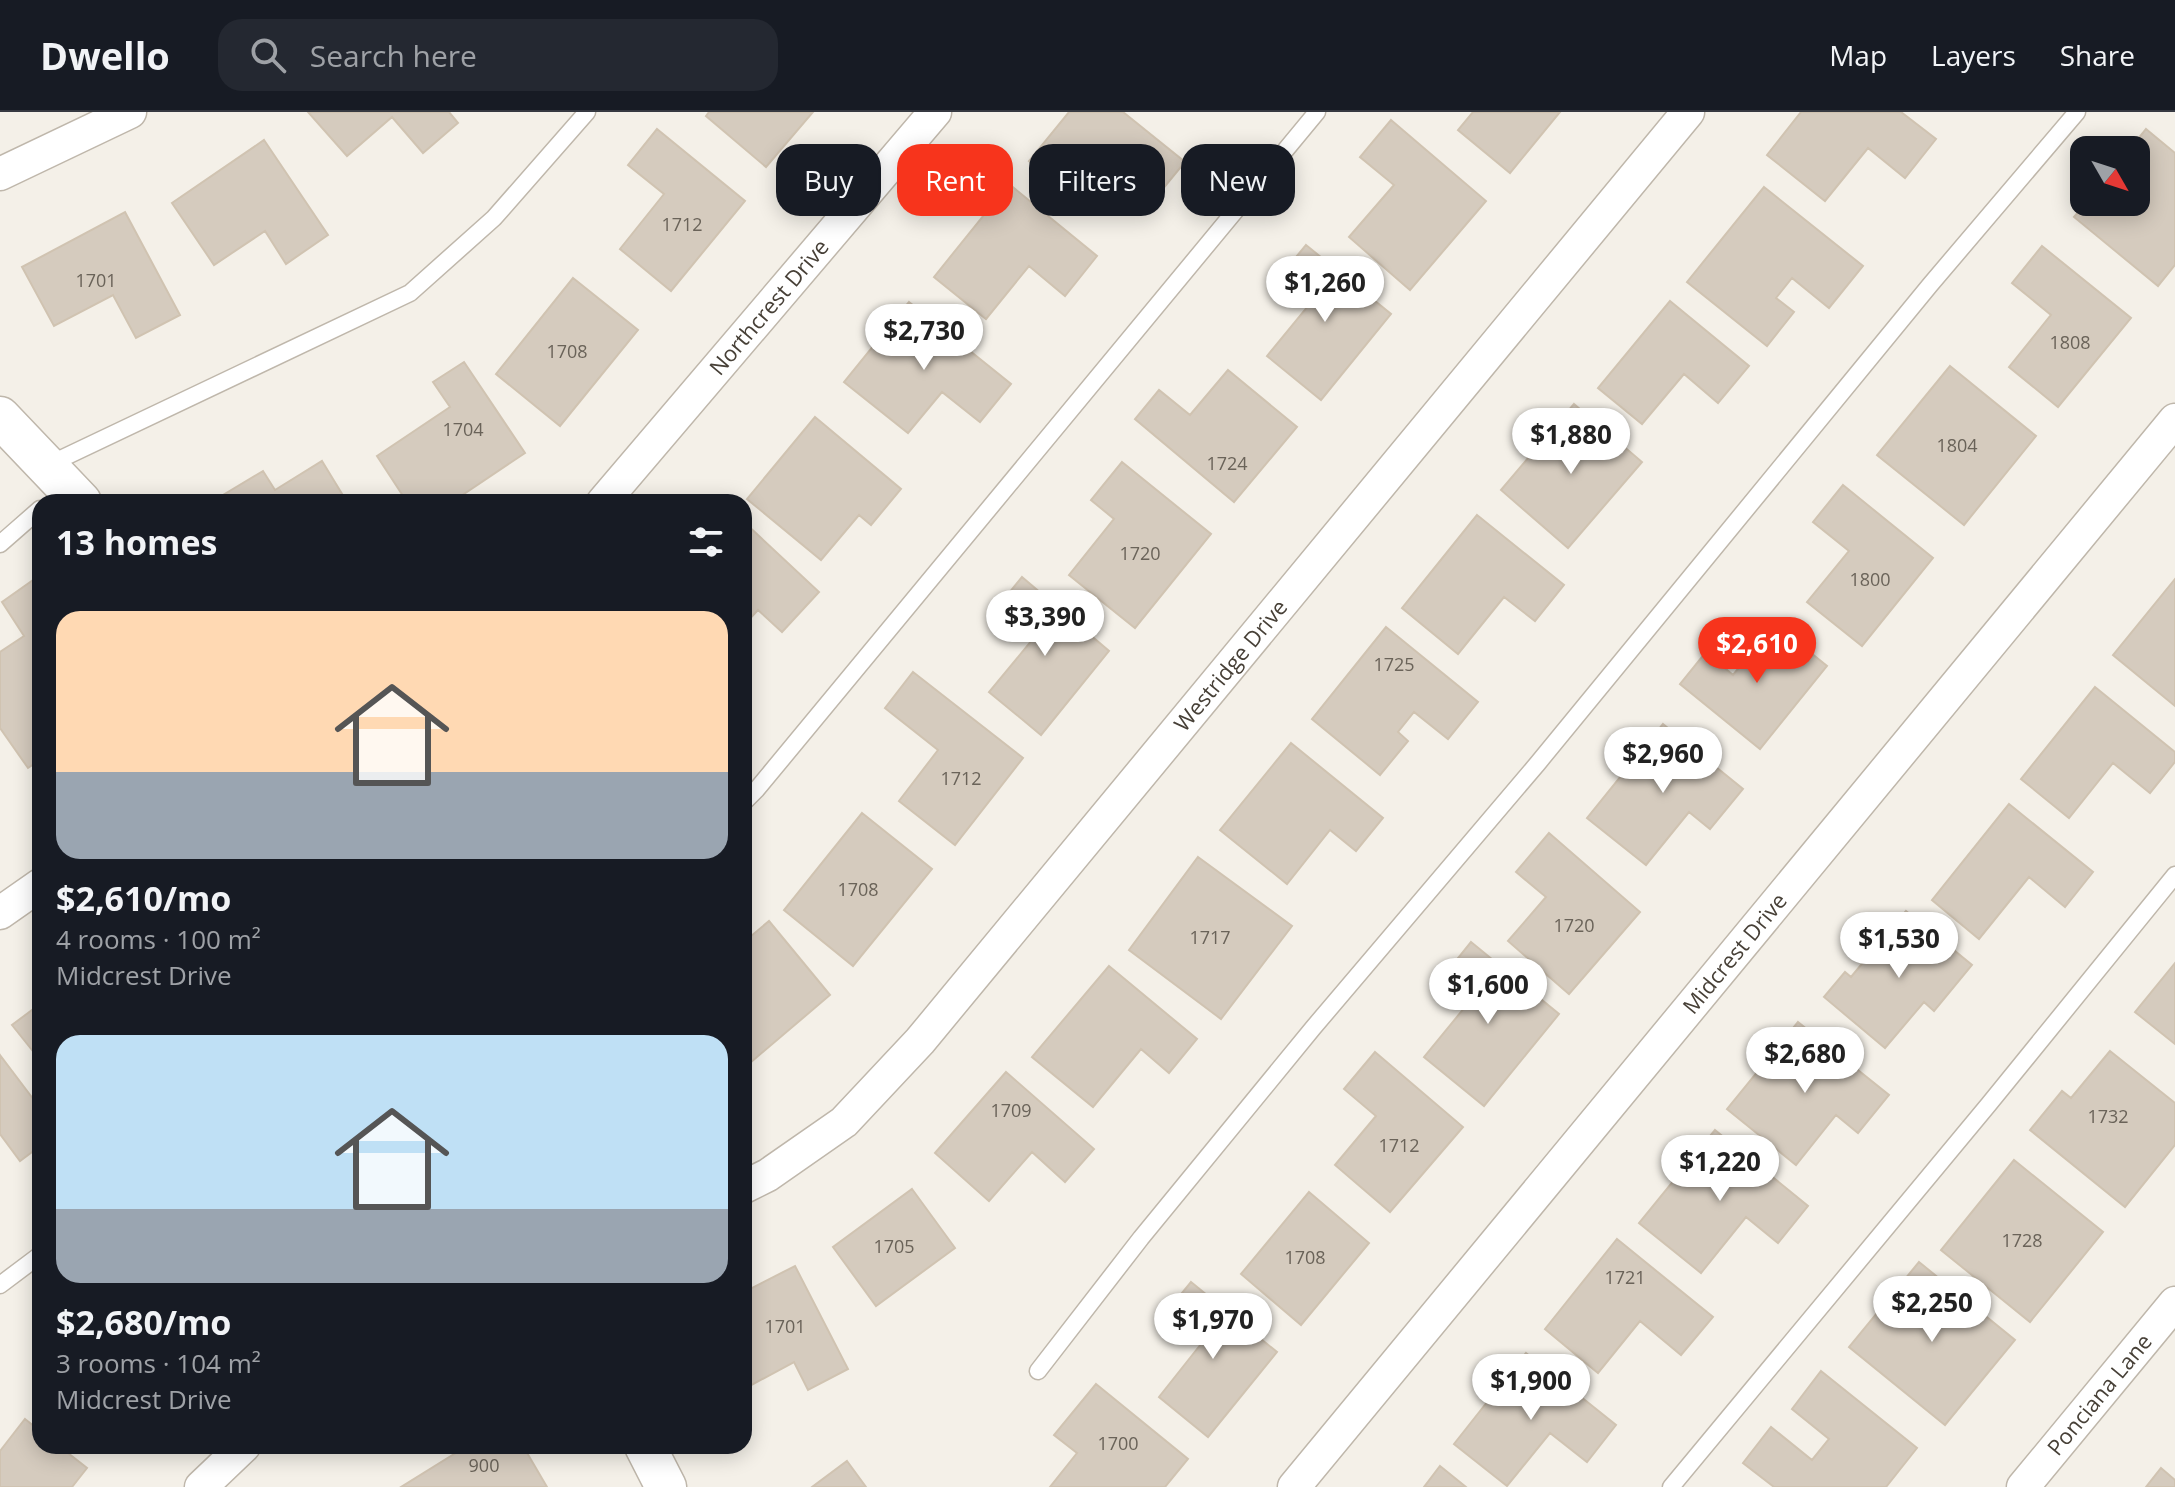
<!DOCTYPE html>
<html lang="en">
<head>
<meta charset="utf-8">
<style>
	body { margin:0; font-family:"Open Sans",sans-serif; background:#242831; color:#f1f3f6; height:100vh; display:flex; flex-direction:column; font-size:30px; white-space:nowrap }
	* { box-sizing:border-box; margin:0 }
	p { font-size:26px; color:#9ea1a6 }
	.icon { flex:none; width:44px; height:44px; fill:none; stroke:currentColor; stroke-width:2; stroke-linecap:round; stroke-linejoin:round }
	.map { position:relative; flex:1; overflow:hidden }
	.sheet { position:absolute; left:32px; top:382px; width:720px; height:960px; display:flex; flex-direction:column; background:#171b24; border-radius:24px; box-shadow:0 4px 20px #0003 }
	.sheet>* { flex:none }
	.hud { position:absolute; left:776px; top:32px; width:760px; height:72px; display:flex; gap:16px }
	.needle { width:52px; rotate:129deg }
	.tools { position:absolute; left:2070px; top:24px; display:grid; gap:16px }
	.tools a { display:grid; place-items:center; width:80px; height:80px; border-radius:16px; background:#171b24; box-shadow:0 4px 20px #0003; font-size:40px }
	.price { position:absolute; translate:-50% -68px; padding:0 18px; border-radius:28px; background:#fff; color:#222; font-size:26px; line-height:52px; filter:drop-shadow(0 2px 4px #0008) }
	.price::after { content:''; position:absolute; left:50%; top:48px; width:24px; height:18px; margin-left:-12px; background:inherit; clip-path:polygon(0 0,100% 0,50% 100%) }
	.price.on { background:#f7341c; color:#fff }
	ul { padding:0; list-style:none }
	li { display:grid; align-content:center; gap:16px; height:424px; padding:0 24px }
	li span { display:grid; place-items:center; height:248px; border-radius:24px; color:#555 }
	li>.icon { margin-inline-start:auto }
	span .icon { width:144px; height:144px; fill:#fffc; stroke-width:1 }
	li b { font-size:34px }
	h2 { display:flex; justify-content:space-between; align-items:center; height:96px; padding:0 24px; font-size:34px }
	.pill { padding:0 28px; border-radius:24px; background:#171b24; box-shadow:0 4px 20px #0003; font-size:28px; line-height:72px }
	.pill.on { background:#f7341c; color:#fff }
	header { display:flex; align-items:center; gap:48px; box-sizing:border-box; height:112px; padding:0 40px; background:#171b24; border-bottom:2px solid #363941 }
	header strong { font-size:38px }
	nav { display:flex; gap:44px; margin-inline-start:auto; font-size:28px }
	.search { width:560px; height:72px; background:#242831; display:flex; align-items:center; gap:20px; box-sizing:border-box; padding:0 28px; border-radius:24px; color:#9ea1a6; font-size:30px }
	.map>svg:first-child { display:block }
	.building { fill:#d5cbbe; stroke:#d0c3b1; stroke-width:2 }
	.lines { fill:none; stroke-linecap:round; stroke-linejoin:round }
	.service-casing { stroke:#bfb7ab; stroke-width:19 }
	.minor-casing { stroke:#bfb7ab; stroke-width:35 }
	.tertiary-casing { stroke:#bfb7ab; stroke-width:43 }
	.service { stroke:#fff; stroke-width:16 }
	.minor { stroke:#fff; stroke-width:32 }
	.tertiary { stroke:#fff; stroke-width:40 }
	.labels { text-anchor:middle; stroke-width:6; stroke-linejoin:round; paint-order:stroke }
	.number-label { font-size:18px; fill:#6a6359 }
	.street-label { font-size:22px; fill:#474037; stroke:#fff }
</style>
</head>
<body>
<header>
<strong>Dwello</strong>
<div class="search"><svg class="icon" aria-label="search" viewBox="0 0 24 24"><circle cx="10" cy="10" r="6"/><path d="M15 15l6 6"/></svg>Search here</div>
<nav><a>Map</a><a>Layers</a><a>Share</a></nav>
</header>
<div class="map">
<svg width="2175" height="1375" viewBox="0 0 2175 1375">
	<rect width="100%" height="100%" fill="#f4f0e8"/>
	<path class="building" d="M308,0H449L458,11L423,41L392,5L347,44Z
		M709,0H813L766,55L706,4Z
		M1069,0H1123L1185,50L1157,84L1129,61L1096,102L1029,49Z
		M1473,0H1560L1510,61L1458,18Z
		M1801,0H1901L1936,27L1905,66L1868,36L1825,89L1767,43Z
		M1391,8L1486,89L1410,178L1349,125L1394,73L1360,45Z
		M657,17L745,89L671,179L620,137L664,82L628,53Z
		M2146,17L2175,41V153L2158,174L2074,105L2087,90H2136V38H2129Z
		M264,28L328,123L286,152L265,119L214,153L172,91Z
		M1009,72L1097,144L1065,184L1029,154L986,207L934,165Z
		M1764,75L1863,154L1829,196L1792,166L1776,186L1794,200L1767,234L1687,170Z
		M125,100L180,203L136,226L113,183L54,214L22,155Z
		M1306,133L1391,202L1321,288L1267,244L1309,193L1277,168Z
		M2042,134L2131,206L2058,295L2009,255L2051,203L2012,171Z
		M573,166L638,218L560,314L496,262Z
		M1670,189L1749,254L1718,291L1684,262L1642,312L1598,276Z
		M909,190L1011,272L980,310L942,280L908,321L844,270Z
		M464,250L525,341L452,390H407L377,344L450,295L433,270Z
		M1950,254L2036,324L1964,413L1877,343Z
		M1228,258L1297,315L1234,390L1135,307L1159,278L1190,303Z
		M1574,292L1642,350L1568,436L1501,378Z
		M815,305L901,377L871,413L859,403L821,448L747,387Z
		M322,349L347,390H221L218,386L263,359L275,378Z
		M1122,350L1211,422L1135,516L1069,463L1114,407L1091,388Z
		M1843,373L1933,446L1862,534L1807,490L1849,439L1813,410Z
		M1477,403L1564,473L1535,509L1504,485L1458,542L1402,496Z
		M744,410L819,480L782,520L758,498L744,513Z
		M1022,465L1109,539L1041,623L989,580L1033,527L996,497Z
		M36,466L40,473V648L28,656L0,616V540L24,524L2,490Z
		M2175,467V594L2113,543Z
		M1775,512L1827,554L1760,637L1680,572L1706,540L1733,563Z
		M1386,515L1478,590L1448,627L1414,600L1398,620L1408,629L1380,663L1312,607Z
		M913,560L1023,646L955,733L899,689L938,638L885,596Z
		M2095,575L2175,640V650L2150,681L2113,651L2069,706L2021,667Z
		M1663,612L1743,677L1710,717L1689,700L1646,753L1587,706Z
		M1291,631L1383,706L1356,739L1330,718L1287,772L1220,718Z
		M2009,692L2093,760L2065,795L2029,765L1979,827L1932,788Z
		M862,701L932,757L853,854L784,798Z
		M1549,721L1640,800L1569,882L1508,829L1546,785L1516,760Z
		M1198,745L1292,814L1221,907L1129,838Z
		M1906,799L1972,853L1934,899L1924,890L1885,936L1824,885L1845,860L1851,865Z
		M769,809L830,883L744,956V830Z
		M1471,830L1559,902L1484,994L1424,945L1470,889L1442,866Z
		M2175,851V932L2135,900Z
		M1109,854L1197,927L1169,961L1141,937L1093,995L1032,945Z
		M40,892V948L12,913Z
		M1798,910L1889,983L1858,1021L1836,1003L1796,1053L1727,997Z
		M2110,939L2175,991V1033L2125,1095L2030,1018L2062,979L2071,986Z
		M1375,940L1463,1015L1390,1100L1335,1053L1376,1004L1344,977Z
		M0,943L40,996V1034L20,1049L0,1022Z
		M1006,960L1094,1037L1065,1070L1032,1040L989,1089L935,1041Z
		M1715,1018L1808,1094L1778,1131L1746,1105L1701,1161L1639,1111Z
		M2014,1048L2103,1120L2030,1210L1941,1138Z
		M912,1077L955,1136L876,1194L833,1135Z
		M1309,1080L1369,1131L1301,1213L1241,1162Z
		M1617,1127L1713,1205L1681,1243L1640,1209L1598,1261L1545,1217Z
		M1919,1150L2015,1228L1945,1313L1849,1235Z
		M795,1154L848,1257L808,1278L794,1250L744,1277V1180Z
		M1191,1170L1277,1240L1208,1325L1159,1285L1201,1232L1164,1203Z
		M1526,1241L1616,1313L1587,1350L1550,1321L1507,1374L1454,1332Z
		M1821,1259L1917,1336L1886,1375H1774L1743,1351L1771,1315L1812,1348L1829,1327L1792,1297Z
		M1096,1272L1188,1347L1165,1375H1050L1077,1341L1054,1323Z
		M25,1307L40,1319V1334H59L87,1356L72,1375H0V1339Z
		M467,1334H523L547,1375H401Z
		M847,1349L866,1375H812Z
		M1440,1354L1466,1375H1424Z
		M2161,1356L2175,1368V1375H2146Z"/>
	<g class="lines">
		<g class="service-casing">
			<path id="service" d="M48,353L410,181L494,106L587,0
				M0,432L40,397
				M744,690L757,677L1317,0
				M0,1173L40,1143
				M1038,1259L1141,1126L1313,916L1538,651L1930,173L2077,0
				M1671,1375L1989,992L2175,763"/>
		</g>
		<g class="minor-casing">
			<g id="minor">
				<path d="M0,62L130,0"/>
				<path id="s1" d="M603,390L935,0"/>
				<path d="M0,801L40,773"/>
				<path id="s2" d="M744,1075L768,1063L844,1010L920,929L1688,0"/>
				<path d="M201,1375L244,1334"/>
				<path id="s3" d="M1294,1375L2175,308"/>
				<path id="s4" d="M2023,1375L2175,1191"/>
			</g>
		</g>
		<g class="tertiary-casing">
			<path id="tertiary" d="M0,305L81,390
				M645,1334L666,1375"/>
		</g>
		<use href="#service" class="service"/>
		<use href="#minor" class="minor"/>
		<use href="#tertiary" class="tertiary"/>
	</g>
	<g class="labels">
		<g class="number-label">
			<text x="682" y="119">1712</text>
			<text x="96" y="175">1701</text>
			<text x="2070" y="237">1808</text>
			<text x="567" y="246">1708</text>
			<text x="463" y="324">1704</text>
			<text x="1957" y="340">1804</text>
			<text x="1227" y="358">1724</text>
			<text x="1140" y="448">1720</text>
			<text x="1870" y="474">1800</text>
			<text x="1394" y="559">1725</text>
			<text x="961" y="673">1712</text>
			<text x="858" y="784">1708</text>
			<text x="1574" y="820">1720</text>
			<text x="1210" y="832">1717</text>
			<text x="1011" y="1005">1709</text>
			<text x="2108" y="1011">1732</text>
			<text x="1399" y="1040">1712</text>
			<text x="2022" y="1135">1728</text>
			<text x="894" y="1141">1705</text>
			<text x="1305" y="1152">1708</text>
			<text x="1625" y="1172">1721</text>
			<text x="785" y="1221">1701</text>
			<text x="1118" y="1338">1700</text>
			<text x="484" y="1360">900</text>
		</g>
		<g class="street-label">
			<text dy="8" stroke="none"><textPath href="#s1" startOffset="256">Northcrest Drive</textPath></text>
			<text dy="8" stroke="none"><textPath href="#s2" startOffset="718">Westridge Drive</textPath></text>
			<text dy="8" stroke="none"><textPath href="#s3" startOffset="692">Midcrest Drive</textPath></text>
			<text dy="8" stroke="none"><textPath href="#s4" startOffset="120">Ponciana Lane</textPath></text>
		</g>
	</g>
</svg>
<div class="tools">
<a><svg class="needle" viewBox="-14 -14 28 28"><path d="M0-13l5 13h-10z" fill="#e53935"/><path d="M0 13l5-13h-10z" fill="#9ea1a6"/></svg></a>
</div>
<b class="price" style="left:1325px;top:212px">$1,260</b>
<b class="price" style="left:924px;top:260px">$2,730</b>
<b class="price" style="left:1571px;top:364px">$1,880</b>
<b class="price" style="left:1045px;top:546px">$3,390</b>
<b class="price on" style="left:1757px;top:573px">$2,610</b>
<b class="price" style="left:1663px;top:683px">$2,960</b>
<b class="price" style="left:1899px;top:868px">$1,530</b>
<b class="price" style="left:1488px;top:914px">$1,600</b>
<b class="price" style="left:1805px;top:983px">$2,680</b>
<b class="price" style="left:1720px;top:1091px">$1,220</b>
<b class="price" style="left:1932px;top:1232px">$2,250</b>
<b class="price" style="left:1213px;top:1249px">$1,970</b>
<b class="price" style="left:1531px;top:1310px">$1,900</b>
<div class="hud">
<a class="pill">Buy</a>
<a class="pill on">Rent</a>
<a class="pill">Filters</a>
<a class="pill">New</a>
</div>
<section class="sheet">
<h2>13 homes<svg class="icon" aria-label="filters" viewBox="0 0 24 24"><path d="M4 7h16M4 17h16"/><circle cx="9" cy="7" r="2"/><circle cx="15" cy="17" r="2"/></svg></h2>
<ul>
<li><span style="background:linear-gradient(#ffd9b3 65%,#9aa5b1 0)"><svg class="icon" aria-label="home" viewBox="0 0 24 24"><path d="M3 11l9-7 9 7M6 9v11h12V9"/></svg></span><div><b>$2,610/mo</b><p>4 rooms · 100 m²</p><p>Midcrest Drive</p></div></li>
<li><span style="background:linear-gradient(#bfe0f5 70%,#9aa5b1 0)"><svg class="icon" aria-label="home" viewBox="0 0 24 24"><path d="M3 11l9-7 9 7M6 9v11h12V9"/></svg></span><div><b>$2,680/mo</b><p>3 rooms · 104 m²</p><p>Midcrest Drive</p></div></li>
</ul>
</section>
</div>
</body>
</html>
